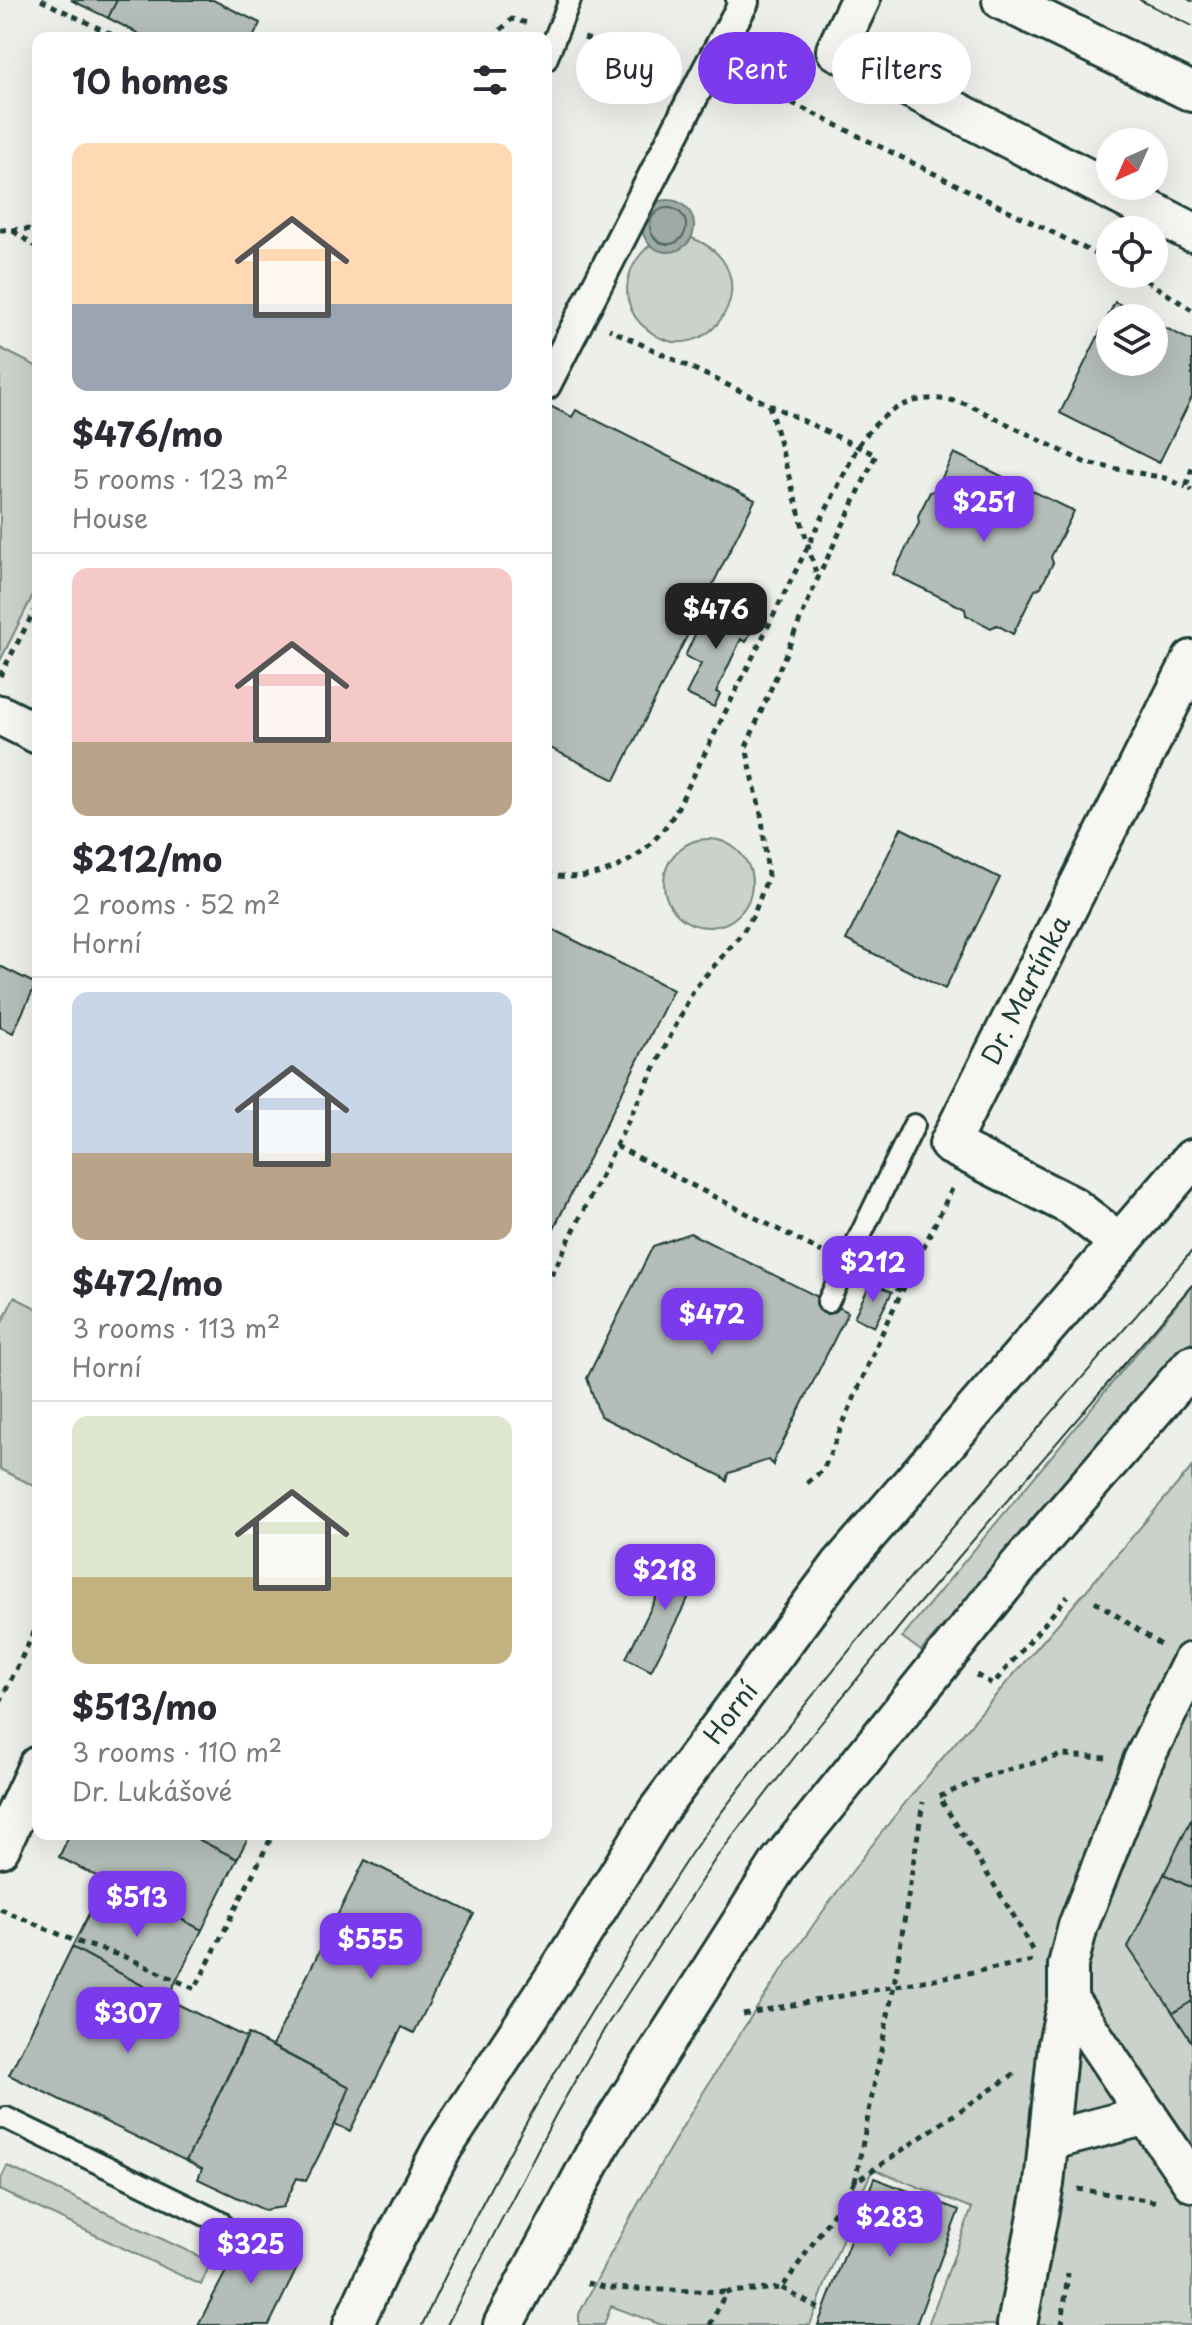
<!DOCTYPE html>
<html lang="en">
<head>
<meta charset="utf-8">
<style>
	body { margin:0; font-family:"Playpen Sans",sans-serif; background:#f2f2f3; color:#2b2b33; height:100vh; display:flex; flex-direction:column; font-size:30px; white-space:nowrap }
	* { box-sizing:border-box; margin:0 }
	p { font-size:26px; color:#7c7c81 }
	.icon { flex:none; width:44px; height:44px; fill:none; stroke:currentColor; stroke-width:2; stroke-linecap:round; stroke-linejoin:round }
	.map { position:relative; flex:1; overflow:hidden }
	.drawer { position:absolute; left:32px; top:32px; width:520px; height:1808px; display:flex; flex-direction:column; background:#fff; border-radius:16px; box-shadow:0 8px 32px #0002 }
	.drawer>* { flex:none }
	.guide { position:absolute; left:576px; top:32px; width:496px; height:72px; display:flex; gap:16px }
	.needle { width:52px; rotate:225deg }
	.buttons { position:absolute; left:1096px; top:128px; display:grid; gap:16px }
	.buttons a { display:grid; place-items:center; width:72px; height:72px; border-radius:50%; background:#fff; box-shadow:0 8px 32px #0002; font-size:40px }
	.price { position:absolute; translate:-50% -68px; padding:0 18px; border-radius:16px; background:#7c3aed; color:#fff; font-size:26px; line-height:52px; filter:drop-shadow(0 2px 4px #0008) }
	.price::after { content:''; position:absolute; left:50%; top:48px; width:24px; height:18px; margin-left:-12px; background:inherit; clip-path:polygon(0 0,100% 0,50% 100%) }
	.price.selected { background:#222; color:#fff }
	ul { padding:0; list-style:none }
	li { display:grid; align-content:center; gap:16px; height:424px; padding:0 40px }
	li+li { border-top:2px solid #e1e1e2 }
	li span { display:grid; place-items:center; height:248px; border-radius:16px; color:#555 }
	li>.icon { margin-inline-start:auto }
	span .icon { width:144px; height:144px; fill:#fffc; stroke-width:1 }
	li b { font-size:34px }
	h2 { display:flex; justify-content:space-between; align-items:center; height:96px; padding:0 40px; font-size:34px }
	.chip { padding:0 28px; border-radius:36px; background:#fff; box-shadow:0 8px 32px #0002; font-size:28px; line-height:72px }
	.chip.selected { background:#7c3aed; color:#fff }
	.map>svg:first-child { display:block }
	.green { fill:#cbd2cc; stroke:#758880; stroke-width:2 }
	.water { fill:#9faaa4; stroke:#6c7e77; stroke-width:2 }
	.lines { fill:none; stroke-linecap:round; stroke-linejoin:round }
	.shore { stroke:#526961; stroke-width:2 }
	.building { fill:#b4bdb8; stroke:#1f3d34; stroke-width:2 }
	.service-casing { stroke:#1f3d34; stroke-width:26 }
	.pedestrian-casing { stroke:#1f3d34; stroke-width:34 }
	.minor-casing { stroke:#1f3d34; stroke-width:44 }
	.path { stroke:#1f3d34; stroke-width:5; stroke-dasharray:6 6; stroke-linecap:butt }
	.service { stroke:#f6f6f2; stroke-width:20 }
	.pedestrian { stroke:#f6f6f2; stroke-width:28 }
	.minor { stroke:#f6f6f2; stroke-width:38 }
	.tram { stroke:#1f3d34; stroke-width:2 }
	.path-bridge { stroke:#1f3d34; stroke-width:5; stroke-dasharray:6 6; stroke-linecap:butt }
	.labels { text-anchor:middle; stroke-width:6; stroke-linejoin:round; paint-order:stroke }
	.street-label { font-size:26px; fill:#1f3d34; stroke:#f6f6f2 }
</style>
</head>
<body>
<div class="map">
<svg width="1192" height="2325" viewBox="0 0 1192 2325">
	<rect width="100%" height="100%" fill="#edefea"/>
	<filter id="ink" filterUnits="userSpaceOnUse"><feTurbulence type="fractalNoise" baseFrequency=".0125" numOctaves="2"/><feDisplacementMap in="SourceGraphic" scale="16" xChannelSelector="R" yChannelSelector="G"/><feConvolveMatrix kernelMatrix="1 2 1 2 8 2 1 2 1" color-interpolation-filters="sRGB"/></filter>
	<g filter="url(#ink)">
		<path class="green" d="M692,238C777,272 706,378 648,330C638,323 631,312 628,300C624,278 634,259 650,245C666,256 680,253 692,238Z
			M0,348L38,367V585L0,661Z
			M664 883a44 44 0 1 1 88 0a44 44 0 1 1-88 0Z
			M1192,1286V1342L921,1651L902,1637Z
			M14,1297L38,1309V1488L0,1469V1327Z
			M1192,1467V2325H928L972,2208L873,2169L852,2213L810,2325H662L611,2306L604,2325H579V2314C666,2145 766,1982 882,1832C937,1762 996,1695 1054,1628C1100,1574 1146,1520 1192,1467Z
			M7,2166L211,2262L201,2285L0,2190V2181Z"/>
		<path class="water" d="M642 226a26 26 0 1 1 52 0a26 26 0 1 1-52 0Z"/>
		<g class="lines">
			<path class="shore" d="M650 226a18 18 0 1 1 36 0a18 18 0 1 1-36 0Z"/>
		</g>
		<path class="building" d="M71,0H117L108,18Z
			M117,0H213L260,23L253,38H147L108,18Z
			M1115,302L1147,318H1110V362H1154V322L1192,341V397L1159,463L1060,413Z
			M546,404L572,417L576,410L755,500L615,780L546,746Z
			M954,453L1074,511L1051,557L1053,563L1041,587L1035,590L1013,634L997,625L991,628L966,615L965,609L893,574L919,523L918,516L930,492L936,490Z
			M729,605L757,619L746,642L741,639L716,692L720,694L714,707L686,694L701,664L685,656L704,615L721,623Z
			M901,828L1000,878L945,989L846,940Z
			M546,926L673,990L546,1244Z
			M0,966L36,984L13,1033L0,1027Z
			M690,1233L848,1312L774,1460V1465L768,1460L729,1473L727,1481L723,1477L600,1416L587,1378L653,1246Z
			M871,1282L892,1292L874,1327L854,1317Z
			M678,1554L704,1567L651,1671L626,1658Z
			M1192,1818V1888L1164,1874Z
			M70,1834H188L237,1859L202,1930L59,1857Z
			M188,1834H250L237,1859Z
			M365,1860L474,1914L414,2033L402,2027L350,2131L335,2124L350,2087L272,2046Z
			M1164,1874L1192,1888V2001L1173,2013L1128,1947Z
			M106,1880L202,1930L167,1999L72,1947Z
			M72,1947L167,1999L247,2038L186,2161L9,2075Z
			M1192,2001V2043L1173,2013Z
			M248,2034L350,2087L335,2124L306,2181L297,2178L283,2207L264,2210L198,2179L202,2169L186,2161Z
			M874,2178L959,2210L916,2325H818Z
			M246,2233L300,2262L269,2325H198Z"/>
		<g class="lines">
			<g class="service-casing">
				<path id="service" d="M546,60L570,0
					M828,1302L914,1125
					M6,2118L220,2222"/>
			</g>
			<g class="pedestrian-casing">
				<path id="pedestrian" d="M546,385L707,70L744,2L741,0"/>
			</g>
			<g class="minor-casing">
				<path id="minor" d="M860,0L836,50L1192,232
					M1002,0L1192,92
					M0,715L38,734
					M1120,1243L1072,1206L949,1144L1192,660
					M0,1848L38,1766
					M1068,1999L1192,2182
					M1048,2141L1147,2115
					M353,2325L378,2271L443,2147L559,1971L657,1812L840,1566L1192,1159
					M503,2325L602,2141L780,1862L1018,1567L1192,1365
					M1017,2325L1044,2184L1058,2044L1068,1999V1965L1078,1926L1143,1761L1192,1662"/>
			</g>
			<path class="path" d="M41,0L119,38
				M492,38L512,19L531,24
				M584,38L674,64
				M738,76L1110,261
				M0,230L38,229
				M13,231L38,248
				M1136,274L1192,310
				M769,405L817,577
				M1192,468L1186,487L1192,490
				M0,676L38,604
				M546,874C602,886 646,859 675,813L858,446C886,404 921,389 969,405L1086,463L1165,478L1186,487
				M616,1146L822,1252
				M546,1286L694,989L743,932L754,914L768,876L762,819L746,747L818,578L876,455L609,329
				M807,1483L823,1470L886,1324L954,1185
				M649,1591L669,1549
				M1095,1601L1161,1645
				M976,1675L993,1684L1068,1596
				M0,1702L38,1624
				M0,1909L75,1941L128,1958L195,1989L273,1834
				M1032,1950L1015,1918L939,1797L989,1775L1063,1755L1106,1758
				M743,2014L1033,1961
				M855,2182L894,1985L923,1802
				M1078,2189L1159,2202
				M587,2283L609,2288L726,2292
				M782,2288L823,2311
				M710,2325L726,2292L782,2288L855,2182L1017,2072
				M1062,2325L1068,2273"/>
			<use href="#service" class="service"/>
			<use href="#pedestrian" class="pedestrian"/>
			<use href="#minor" class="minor"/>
			<path class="tram" d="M1140,0L1192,26
				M1189,0L1192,1
				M422,2325C482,2196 552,2072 629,1952C651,1917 673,1879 697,1845C850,1638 1024,1446 1192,1251
				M447,2325L556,2114L605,2028L716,1858L818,1727L909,1615L1192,1285"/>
			<path class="path-bridge" d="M831,1256L902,1291"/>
		</g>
	</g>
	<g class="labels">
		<g class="street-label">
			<text transform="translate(1026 990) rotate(-63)" y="9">Dr. Martínka</text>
			<text transform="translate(731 1713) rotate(-53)" y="9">Horní</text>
		</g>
	</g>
</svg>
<div class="buttons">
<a><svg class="needle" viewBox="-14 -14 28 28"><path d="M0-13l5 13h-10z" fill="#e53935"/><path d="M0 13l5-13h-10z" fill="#7c7c81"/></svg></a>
<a><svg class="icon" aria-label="locate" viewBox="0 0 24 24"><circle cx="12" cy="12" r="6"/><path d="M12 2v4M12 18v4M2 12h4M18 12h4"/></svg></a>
<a><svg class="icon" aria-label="layers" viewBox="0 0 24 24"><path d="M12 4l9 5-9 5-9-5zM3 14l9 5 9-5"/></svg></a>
</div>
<b class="price" style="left:984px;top:544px">$251</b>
<b class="price selected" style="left:716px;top:651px">$476</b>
<b class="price" style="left:873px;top:1304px">$212</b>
<b class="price" style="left:712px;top:1356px">$472</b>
<b class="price" style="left:665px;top:1612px">$218</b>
<b class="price" style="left:137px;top:1939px">$513</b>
<b class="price" style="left:371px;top:1981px">$555</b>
<b class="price" style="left:128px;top:2055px">$307</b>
<b class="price" style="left:890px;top:2259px">$283</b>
<b class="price" style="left:251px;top:2286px">$325</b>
<div class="guide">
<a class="chip">Buy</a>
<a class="chip selected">Rent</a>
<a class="chip">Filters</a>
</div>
<section class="drawer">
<h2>10 homes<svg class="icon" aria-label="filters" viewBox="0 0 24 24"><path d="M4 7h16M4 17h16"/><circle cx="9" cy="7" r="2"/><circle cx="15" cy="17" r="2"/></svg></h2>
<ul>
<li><span style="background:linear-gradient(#ffd9b3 65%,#9aa5b1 0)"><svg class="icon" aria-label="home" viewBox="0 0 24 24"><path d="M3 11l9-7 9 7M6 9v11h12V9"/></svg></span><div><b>$476/mo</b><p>5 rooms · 123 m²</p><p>House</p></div></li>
<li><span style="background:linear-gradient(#f6c9c9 70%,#b9a48a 0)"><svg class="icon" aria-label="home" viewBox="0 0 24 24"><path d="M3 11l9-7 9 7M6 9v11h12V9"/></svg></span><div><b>$212/mo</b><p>2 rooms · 52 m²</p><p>Horní</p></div></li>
<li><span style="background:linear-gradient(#c9d6e8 65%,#b9a48a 0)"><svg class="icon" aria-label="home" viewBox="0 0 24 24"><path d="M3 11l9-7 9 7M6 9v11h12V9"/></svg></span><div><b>$472/mo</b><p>3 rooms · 113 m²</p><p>Horní</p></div></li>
<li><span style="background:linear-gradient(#dfe7d0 65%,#c2b280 0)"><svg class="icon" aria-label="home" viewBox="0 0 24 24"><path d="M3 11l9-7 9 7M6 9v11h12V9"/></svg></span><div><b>$513/mo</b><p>3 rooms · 110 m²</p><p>Dr. Lukášové</p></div></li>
</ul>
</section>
</div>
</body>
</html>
